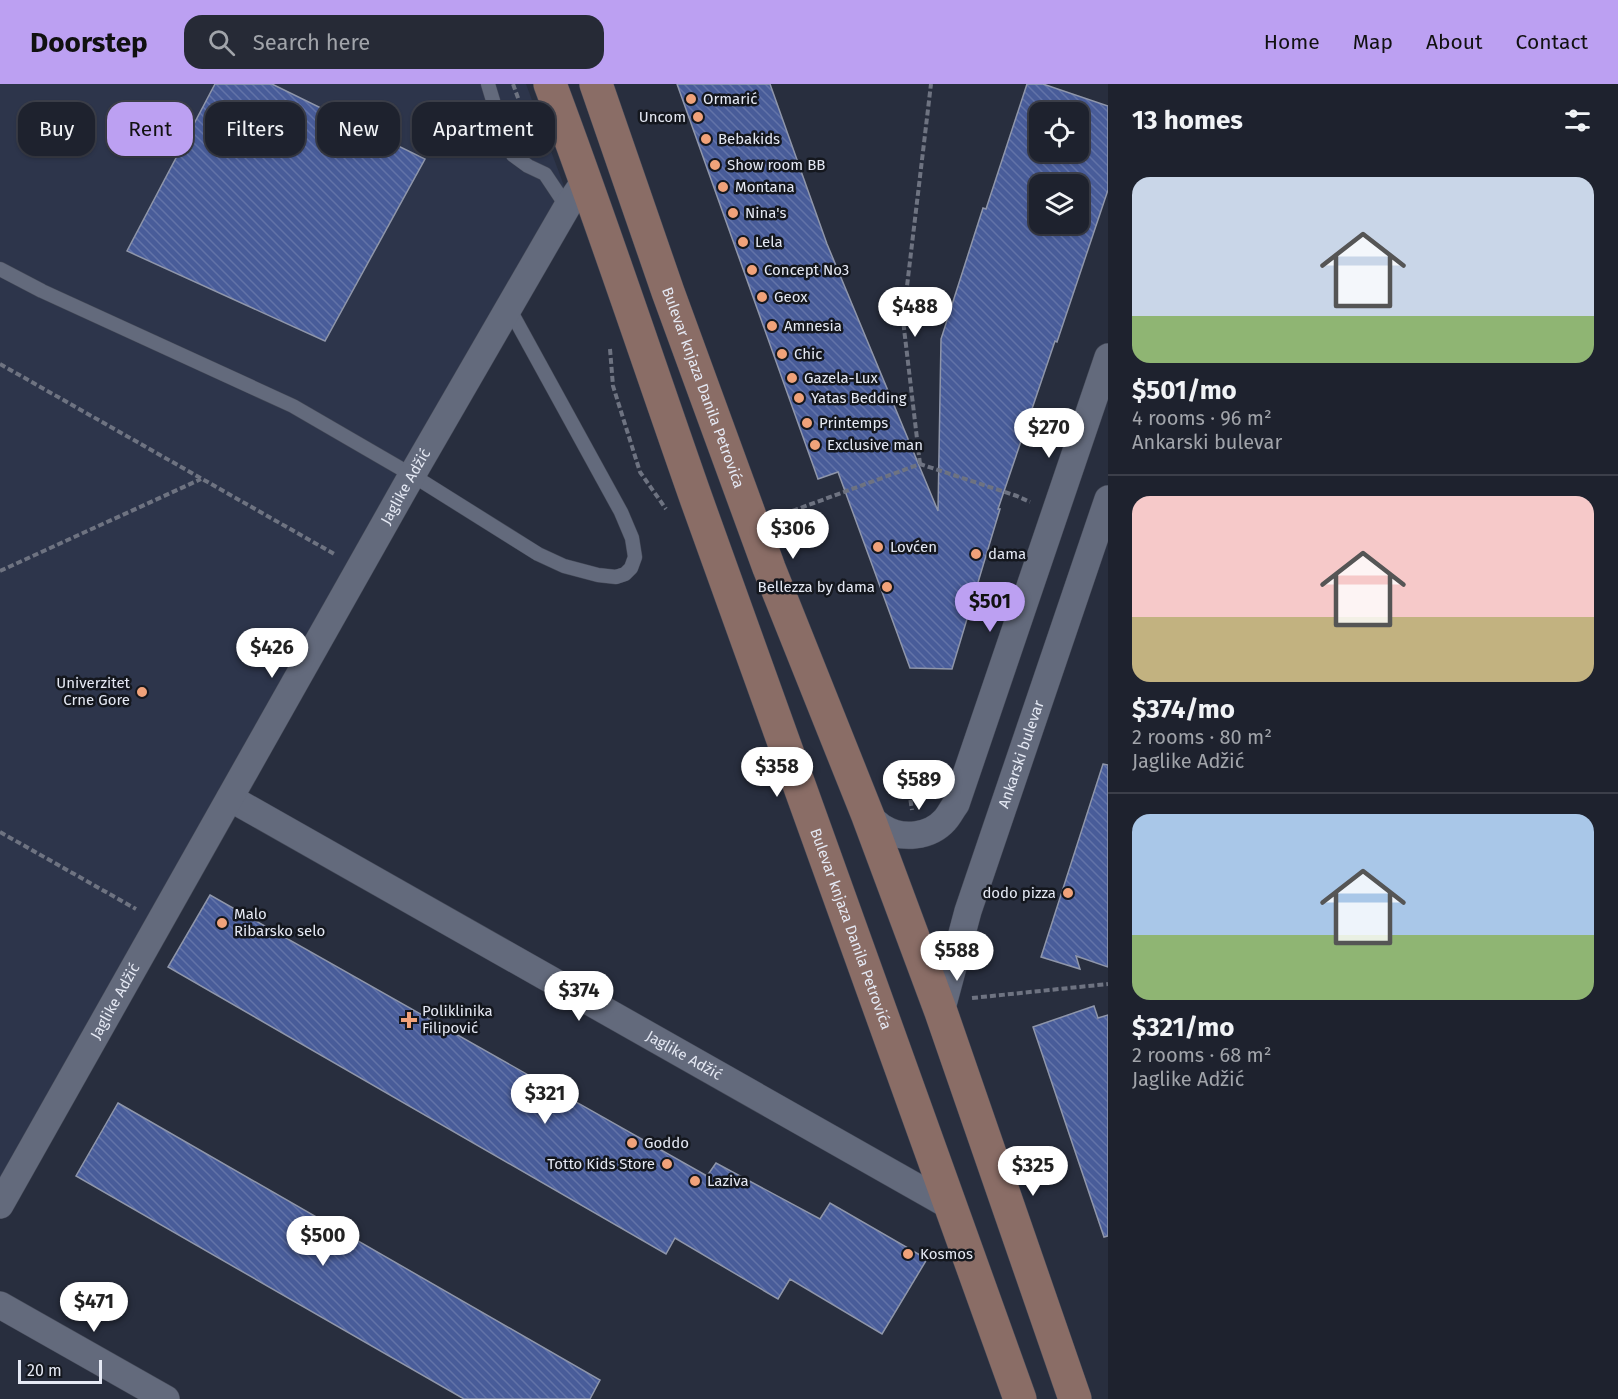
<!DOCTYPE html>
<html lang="en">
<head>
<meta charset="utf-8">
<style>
	body { margin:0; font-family:"Fira Sans",sans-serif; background:#262a36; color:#f1f3f6; height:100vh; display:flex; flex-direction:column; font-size:22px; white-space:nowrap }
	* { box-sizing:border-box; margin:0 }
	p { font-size:20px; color:#a1a4aa }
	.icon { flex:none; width:33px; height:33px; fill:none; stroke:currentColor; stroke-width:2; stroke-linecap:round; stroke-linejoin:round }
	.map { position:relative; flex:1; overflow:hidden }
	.panel { display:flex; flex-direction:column; background:#1e222e; width:510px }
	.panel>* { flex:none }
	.top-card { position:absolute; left:18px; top:18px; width:570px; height:54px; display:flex; gap:12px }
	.controls { position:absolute; left:1029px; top:18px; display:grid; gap:12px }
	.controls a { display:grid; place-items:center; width:60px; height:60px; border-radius:12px; background:#1e222e; box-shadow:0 2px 4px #0004,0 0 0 2px #3c3f4a; font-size:30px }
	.scale { position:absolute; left:18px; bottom:15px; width:84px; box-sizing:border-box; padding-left:6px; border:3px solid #e5e9f4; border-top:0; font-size:16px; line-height:21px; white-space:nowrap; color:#e5e9f4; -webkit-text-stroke:4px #14171e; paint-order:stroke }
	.price { position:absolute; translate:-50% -51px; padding:0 14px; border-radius:21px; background:#fff; color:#222; font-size:20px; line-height:39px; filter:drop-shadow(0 2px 3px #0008) }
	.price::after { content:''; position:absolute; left:50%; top:36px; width:18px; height:14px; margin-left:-9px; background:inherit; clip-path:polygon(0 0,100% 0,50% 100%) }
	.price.active { background:#bca0f2; color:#111 }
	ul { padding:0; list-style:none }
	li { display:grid; align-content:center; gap:12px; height:318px; padding:0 24px }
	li+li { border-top:2px solid #3c3f4a }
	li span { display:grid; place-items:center; height:186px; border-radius:18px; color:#555 }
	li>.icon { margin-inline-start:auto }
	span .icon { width:108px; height:108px; fill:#fffc; stroke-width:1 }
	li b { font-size:26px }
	h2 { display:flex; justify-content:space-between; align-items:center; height:72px; padding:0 24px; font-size:26px }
	.pill { padding:0 21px; border-radius:18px; background:#1e222e; box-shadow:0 2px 4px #0004,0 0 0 2px #3c3f4a; font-size:21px; line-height:54px }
	.pill.active { background:#bca0f2; color:#111 }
	header { display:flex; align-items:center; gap:36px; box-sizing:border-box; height:84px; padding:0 30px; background:#bca0f2; color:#111 }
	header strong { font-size:28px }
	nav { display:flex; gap:33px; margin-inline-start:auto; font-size:21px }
	.search { width:420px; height:54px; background:#262a36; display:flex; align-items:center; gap:15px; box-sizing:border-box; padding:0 21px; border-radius:18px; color:#a1a4aa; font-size:22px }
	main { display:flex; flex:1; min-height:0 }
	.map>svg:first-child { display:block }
	.built { fill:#2d354b }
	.building { fill:url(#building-back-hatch); stroke:#8f96aa; stroke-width:1.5; fill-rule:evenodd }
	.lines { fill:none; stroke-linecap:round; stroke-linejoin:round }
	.service-casing { stroke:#444957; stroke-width:15 }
	.minor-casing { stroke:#444957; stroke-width:28 }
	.secondary-casing { stroke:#444957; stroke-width:34 }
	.path { stroke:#6e7381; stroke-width:4; stroke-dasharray:6 3; stroke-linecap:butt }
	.service { stroke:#636a7c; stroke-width:14 }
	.minor { stroke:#636a7c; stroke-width:27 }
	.secondary { stroke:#8a6d66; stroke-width:33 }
	.poi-dot { fill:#f0a27a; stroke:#14171e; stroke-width:2 }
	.labels { text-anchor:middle; stroke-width:5; stroke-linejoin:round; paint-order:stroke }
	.poi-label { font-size:15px; fill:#e5e9f4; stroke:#14171e; text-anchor:start }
	.street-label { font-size:15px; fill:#e5e9f4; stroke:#14171e }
</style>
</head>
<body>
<header>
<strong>Doorstep</strong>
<div class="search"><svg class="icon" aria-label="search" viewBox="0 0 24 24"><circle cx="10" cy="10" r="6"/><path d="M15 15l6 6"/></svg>Search here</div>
<nav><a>Home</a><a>Map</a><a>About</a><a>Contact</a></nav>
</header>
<main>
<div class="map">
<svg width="1108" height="1315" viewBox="0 0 1108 1315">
	<defs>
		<pattern id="building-back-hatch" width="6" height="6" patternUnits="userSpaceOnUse" patternTransform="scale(1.5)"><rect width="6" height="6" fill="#485c99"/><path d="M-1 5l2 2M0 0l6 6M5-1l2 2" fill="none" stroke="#6273a8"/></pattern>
	</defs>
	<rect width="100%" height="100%" fill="#282e3e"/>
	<path class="built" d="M0,0H526L567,110L0,1107Z"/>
	<path class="building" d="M215,0H272L425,75L325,257L127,167Z
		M677,0H770L827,160L938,427L941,255L983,124L986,125L1027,0H1043L1108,22V106L1057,258L1055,257L998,425H1000L952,585L910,584L838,388L818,395ZM1040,28H1078V68H1040ZM1040,100H1078V140H1040Z
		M1103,680L1108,681V883L1076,872L1080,885L1041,873Z
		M210,811L707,1092L716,1079L820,1135L830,1119L927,1175L882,1250L790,1195L778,1215L675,1154L666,1170L168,883Z
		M1094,922L1098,934L1108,931V1152L1104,1153L1033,943Z
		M118,1019L600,1296L590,1315H464L76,1092Z"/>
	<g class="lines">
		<g class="service-casing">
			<path id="service" d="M488,0L504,53L513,71L528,82L545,90L567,123
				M0,185L42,207L293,322L412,391L538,470L564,482L598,491L616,493L625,490L631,484L635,473L632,454L621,428L509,224"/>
		</g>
		<g class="minor-casing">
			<g id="minor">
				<path id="s1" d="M230,714L950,1122"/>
				<path d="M868,732C873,736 878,741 883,744C902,756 930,753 945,736C949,732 952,725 956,720L1108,273"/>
				<path id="s2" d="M941,928L968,827L1108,415"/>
				<path id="s3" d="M0,1121L412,391L567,123L586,95"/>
				<path d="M0,1221L166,1315"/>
			</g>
		</g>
		<g class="secondary-casing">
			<g id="secondary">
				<path id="s4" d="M550,0C602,138 648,278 697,417C804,716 913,1016 1020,1315"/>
				<path id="s5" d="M596,0L668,208L769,484L868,732L941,928L1075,1315"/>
			</g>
		</g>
		<path class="path" d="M513,0L535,61
			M610,265L613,302L640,388L666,425
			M0,280L336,471
			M920,380L903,236L931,0
			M784,430L920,380L1017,412L1030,418
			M0,487L201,395
			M909,707L912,726
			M0,748L136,825
			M972,914L1108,900"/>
		<use href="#service" class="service"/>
		<use href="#minor" class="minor"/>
		<use href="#secondary" class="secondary"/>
	</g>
	<g class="poi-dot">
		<circle cx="691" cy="15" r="6"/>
		<circle cx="698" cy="33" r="6"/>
		<circle cx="706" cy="55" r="6"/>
		<circle cx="715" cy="81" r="6"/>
		<circle cx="723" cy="103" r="6"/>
		<circle cx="733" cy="129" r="6"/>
		<circle cx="743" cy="158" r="6"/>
		<circle cx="752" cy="186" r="6"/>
		<circle cx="762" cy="213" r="6"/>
		<circle cx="772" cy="242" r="6"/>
		<circle cx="782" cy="270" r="6"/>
		<circle cx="792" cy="294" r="6"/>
		<circle cx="799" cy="314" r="6"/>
		<circle cx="807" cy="339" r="6"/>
		<circle cx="815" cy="361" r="6"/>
		<circle cx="878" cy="463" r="6"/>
		<circle cx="976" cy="470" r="6"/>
		<circle cx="887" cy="503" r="6"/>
		<circle cx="142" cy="608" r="6"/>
		<circle cx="1068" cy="809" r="6"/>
		<circle cx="222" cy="839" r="6"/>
		<path d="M406 927h6v6h6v6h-6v6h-6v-6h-6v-6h6z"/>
		<circle cx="632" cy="1059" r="6"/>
		<circle cx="667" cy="1080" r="6"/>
		<circle cx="695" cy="1097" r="6"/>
		<circle cx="908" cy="1170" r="6"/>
	</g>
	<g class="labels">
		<g class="poi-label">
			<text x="703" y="20">Ormarić</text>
			<text x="686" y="38" text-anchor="end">Uncom</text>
			<text x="718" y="60">Bebakids</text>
			<text x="727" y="86">Show room BB</text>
			<text x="735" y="108">Montana</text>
			<text x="745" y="134">Nina's</text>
			<text x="755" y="163">Lela</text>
			<text x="764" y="191">Concept No3</text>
			<text x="774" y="218">Geox</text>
			<text x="784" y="247">Amnesia</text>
			<text x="794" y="275">Chic</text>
			<text x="804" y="299">Gazela-Lux</text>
			<text x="811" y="319">Yatas Bedding</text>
			<text x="819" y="344">Printemps</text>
			<text x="827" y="366">Exclusive man</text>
			<text x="890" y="468">Lovćen</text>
			<text x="988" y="475">dama</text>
			<text x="875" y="508" text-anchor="end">Bellezza by dama</text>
			<text x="130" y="604" text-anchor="end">Univerzitet<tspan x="130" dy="17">Crne Gore</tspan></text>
			<text x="1056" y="814" text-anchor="end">dodo pizza</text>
			<text x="234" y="835">Malo<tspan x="234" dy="17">Ribarsko selo</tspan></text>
			<text x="422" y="932">Poliklinika<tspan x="422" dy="17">Filipović</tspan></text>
			<text x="644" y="1064">Goddo</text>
			<text x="655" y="1085" text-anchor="end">Totto Kids Store</text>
			<text x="707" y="1102">Laziva</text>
			<text x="920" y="1175">Kosmos</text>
		</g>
		<g class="street-label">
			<text dy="5" stroke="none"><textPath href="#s5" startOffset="322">Bulevar knjaza Danila Petrovića</textPath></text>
			<text dy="5" stroke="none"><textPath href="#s3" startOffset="825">Jaglike Adžić</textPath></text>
			<text dy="5" stroke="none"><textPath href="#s2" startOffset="270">Ankarski bulevar</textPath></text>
			<text dy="5" stroke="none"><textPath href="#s4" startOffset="897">Bulevar knjaza Danila Petrovića</textPath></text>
			<text dy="5" stroke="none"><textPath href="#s3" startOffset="234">Jaglike Adžić</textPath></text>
			<text dy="5" stroke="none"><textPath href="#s1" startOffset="522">Jaglike Adžić</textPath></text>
		</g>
	</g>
</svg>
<div class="controls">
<a><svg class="icon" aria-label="locate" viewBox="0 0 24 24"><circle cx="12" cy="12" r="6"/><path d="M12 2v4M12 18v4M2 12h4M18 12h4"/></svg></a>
<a><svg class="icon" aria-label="layers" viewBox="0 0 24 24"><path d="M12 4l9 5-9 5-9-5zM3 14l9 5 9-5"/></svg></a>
</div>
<div class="scale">20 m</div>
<b class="price" style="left:915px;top:254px">$488</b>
<b class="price" style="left:1049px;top:375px">$270</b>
<b class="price" style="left:793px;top:476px">$306</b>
<b class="price active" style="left:990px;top:549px">$501</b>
<b class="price" style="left:272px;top:595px">$426</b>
<b class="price" style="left:777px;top:714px">$358</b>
<b class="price" style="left:919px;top:727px">$589</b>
<b class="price" style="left:957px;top:898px">$588</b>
<b class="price" style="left:579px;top:938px">$374</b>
<b class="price" style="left:545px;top:1041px">$321</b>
<b class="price" style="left:1033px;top:1113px">$325</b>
<b class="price" style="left:323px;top:1183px">$500</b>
<b class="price" style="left:94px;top:1249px">$471</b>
<div class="top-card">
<a class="pill">Buy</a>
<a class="pill active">Rent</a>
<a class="pill">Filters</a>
<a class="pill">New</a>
<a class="pill">Apartment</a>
</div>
</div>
<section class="panel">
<h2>13 homes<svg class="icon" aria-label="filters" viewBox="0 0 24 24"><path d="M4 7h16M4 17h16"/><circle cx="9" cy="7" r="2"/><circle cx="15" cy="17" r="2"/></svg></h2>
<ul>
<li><span style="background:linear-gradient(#c9d6e8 75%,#8fb573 0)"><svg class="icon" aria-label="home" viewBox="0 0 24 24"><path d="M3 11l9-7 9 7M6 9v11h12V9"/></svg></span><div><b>$501/mo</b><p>4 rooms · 96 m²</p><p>Ankarski bulevar</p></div></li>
<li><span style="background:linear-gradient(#f6c9c9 65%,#c2b280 0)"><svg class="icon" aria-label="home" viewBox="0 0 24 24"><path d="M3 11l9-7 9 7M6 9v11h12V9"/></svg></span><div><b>$374/mo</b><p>2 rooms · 80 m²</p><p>Jaglike Adžić</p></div></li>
<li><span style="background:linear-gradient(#a9c7e8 65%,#8fb573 0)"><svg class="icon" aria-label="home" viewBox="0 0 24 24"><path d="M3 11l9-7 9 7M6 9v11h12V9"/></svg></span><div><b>$321/mo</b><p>2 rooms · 68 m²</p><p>Jaglike Adžić</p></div></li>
</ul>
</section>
</main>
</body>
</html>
